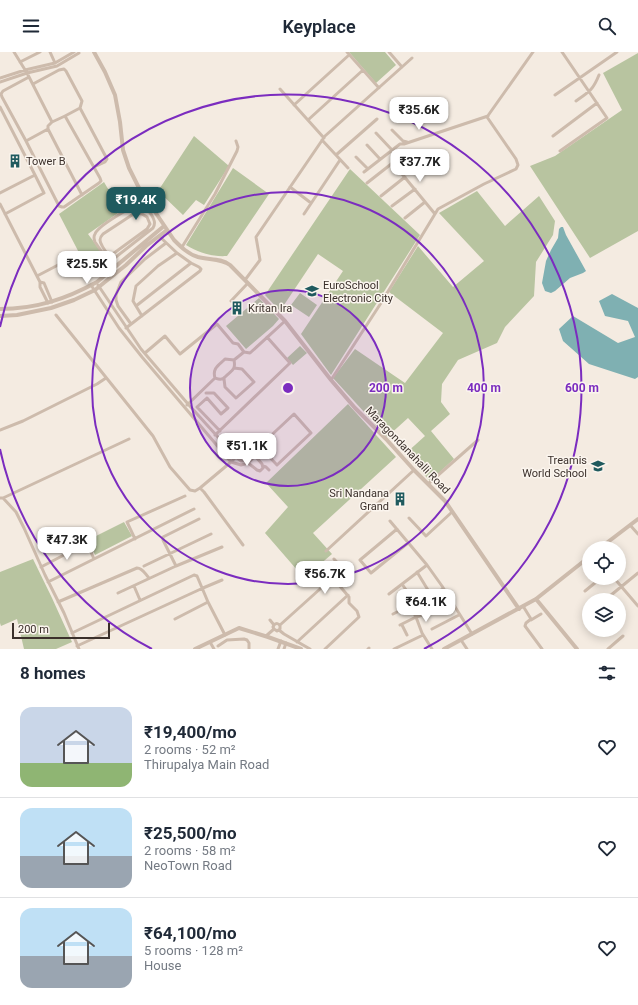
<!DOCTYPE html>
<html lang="en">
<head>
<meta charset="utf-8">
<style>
	body { margin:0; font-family:Roboto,sans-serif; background:#f2f2f3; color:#1f2937; height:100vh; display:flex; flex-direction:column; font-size:15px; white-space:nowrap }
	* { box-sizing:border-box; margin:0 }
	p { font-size:13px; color:#747a83 }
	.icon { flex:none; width:22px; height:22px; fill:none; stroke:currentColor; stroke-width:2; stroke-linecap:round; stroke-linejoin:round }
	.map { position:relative; height:597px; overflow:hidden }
	.panel { display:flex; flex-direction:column; background:#fff; flex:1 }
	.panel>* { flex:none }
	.buttons { position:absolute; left:582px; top:489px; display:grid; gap:8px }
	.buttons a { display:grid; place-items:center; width:44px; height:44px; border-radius:50%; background:#fff; box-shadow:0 2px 10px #0003; font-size:20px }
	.scale { position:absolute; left:12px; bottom:10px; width:98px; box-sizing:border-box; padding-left:4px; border:2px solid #3b302b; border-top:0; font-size:11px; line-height:14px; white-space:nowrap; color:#3b302b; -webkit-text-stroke:3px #fbf5ee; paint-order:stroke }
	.price { position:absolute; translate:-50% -34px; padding:0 9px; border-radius:8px; background:#fff; color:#222; font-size:13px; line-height:26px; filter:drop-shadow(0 1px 2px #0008) }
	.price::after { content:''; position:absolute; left:50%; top:24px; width:12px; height:9px; margin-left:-6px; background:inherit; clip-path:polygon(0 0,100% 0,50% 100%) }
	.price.on { background:#1f5a5e; color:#fff }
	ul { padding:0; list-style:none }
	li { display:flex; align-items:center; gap:12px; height:100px; padding:0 20px }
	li+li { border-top:1px solid #e0e1e3 }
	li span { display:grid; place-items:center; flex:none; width:112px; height:80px; border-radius:12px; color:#555 }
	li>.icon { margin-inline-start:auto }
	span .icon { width:48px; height:48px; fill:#fffc; stroke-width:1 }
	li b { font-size:17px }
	h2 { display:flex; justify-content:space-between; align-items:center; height:48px; padding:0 20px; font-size:17px }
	header { display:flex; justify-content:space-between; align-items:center; height:52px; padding:0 20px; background:#fff; font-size:18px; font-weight:600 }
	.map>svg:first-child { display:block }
	.green { fill:#b8c4a0 }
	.water { fill:#7fb0b2 }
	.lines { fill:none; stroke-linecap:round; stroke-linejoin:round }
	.minor { stroke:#cdbbac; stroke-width:3 }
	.tertiary { stroke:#cdbbac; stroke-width:4 }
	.ring { fill:none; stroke:#7b2cbf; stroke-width:2 }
	.labels { text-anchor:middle; stroke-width:3; stroke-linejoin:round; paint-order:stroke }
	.poi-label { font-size:11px; fill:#3b302b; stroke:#fbf5ee; text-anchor:start }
	.street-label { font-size:11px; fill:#3b302b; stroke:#fbf5ee }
	.centre { fill:#7b2cbf; stroke:#fbf5ee; stroke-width:2 }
	.ring-label { font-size:12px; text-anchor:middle; font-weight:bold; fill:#7b2cbf; stroke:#fbf5ee; stroke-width:3; stroke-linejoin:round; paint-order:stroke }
</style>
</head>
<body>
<header><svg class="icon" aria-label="menu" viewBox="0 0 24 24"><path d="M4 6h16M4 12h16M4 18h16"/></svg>Keyplace<svg class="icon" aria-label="search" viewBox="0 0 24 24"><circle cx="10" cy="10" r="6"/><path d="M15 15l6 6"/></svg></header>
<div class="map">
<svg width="638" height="597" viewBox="0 0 638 597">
	<rect width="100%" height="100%" fill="#f4ebe1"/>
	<path class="green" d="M349,0H385L396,13L376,31Z
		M638,1V179L590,206L530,114L555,104L622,58L603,21Z
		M194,84L229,114L204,153L196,148L183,163L158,139Z
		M233,116L269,142L227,204C212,205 199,201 186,193Z
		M350,117L420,183L331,323L301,282L343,219L318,202L280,259L265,243Z
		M104,130L121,159L88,182L108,209L90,222L59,162Z
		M477,139L505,174L539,144L555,169L553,183L536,210L534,244L505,275L497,291L458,308L442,332L441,350L450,362L431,379L454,407L430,429L405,402L425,384L408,366L387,385L333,326L355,297L405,331L443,281L389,240L418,194L453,235L484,209L439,161Z
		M300,241L317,253L309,265L291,253Z
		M259,246L279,267L273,274L246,297L226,274Z
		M300,294L307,301L293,313L287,306Z
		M348,352L396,405L313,481L332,502L304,526L265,481L288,455L266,431Z
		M124,470L132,484L95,503L88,488Z
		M33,507L52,546L72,590L56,597H24L17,567L1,574L0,571V520Z"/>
	<path class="water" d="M561,175H563L566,183L586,219L583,221L570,226L555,239L551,241L545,239L542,231L546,209L551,198L558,186L559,177Z
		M612,242L638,256V325L635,327L589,312L563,289L559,277L573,264L618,291L635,285L628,269L605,264L599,249Z"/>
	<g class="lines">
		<path class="minor" d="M14,0L27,21L52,70
			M50,0L55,11
			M347,0L379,36
			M389,0L402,15
			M20,10L40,0
			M29,25L3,39L1,42L2,45L26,89L59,154L62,155H64L99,131L101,129L100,126L65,64
			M0,26L25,18L55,11L74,0
			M0,30L27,21L57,14L79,1
			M280,37L324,86
			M555,43L617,0
			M576,49C589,40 593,38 599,23
			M294,53L349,3
			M0,55L35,123L0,141
			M80,56L107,107L105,110L94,115
			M308,68L363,18
			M48,77L82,143
			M392,78L403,89L407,90
			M376,81L392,98
			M553,84L597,51
			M322,88L348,116
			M26,89L48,77V74L52,70L65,64L80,56L82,49L66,19L64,17L59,18L33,32
			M367,93L380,107
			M560,99L607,66L562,0
			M336,103L377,67
			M356,105L368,117
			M393,111L435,162
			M364,120L400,92H404L488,64
			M367,131L404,102
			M290,135L311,151
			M381,144L405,125
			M0,152L40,230
			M392,154L415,137
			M5,162L44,141L35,123
			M304,162L340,108
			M405,166L425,150
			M182,195L215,142L237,99L238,95L236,89
			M110,204L147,177L150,172L147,165L142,162L135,161L103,182C101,184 100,185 100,188C100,194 112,208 116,213
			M112,208L153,176C156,171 154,167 151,162C148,158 144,154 139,154C131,154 98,174 95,182C93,185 94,187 95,190L113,216
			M37,224L60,212
			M245,228L260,208L256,185L325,84L412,6
			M91,233L119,276L142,305L231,410L236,405L188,352L141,297L98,233
			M231,249L248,231
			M48,251L40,235V230L44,231L52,250
			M136,254L191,211L177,201L159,184
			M56,263L153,384L170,415L190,438L195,439L200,436L231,410L241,413L248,411
			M142,264L133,249L136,234L158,214L177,201
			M131,272L118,254L116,248V243L121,230L145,207L166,191
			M126,276L200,219L201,217L199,215L191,211
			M145,301L165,284L180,302L217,272L233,291L238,292L244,300
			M234,308C236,318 232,318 225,325C222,329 218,327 215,326C212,316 219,313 225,307L234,308L244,300L250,301L285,269
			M224,327L225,335L236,346L254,330L242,317L234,316
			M331,328L381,251L438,157L484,132L516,117L518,113L516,107L487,65L533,0
			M206,341H214L228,356L221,362L207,346L197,355L220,379
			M187,353L215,326
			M0,378L23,369L97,332L106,326
			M215,383L290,311L267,285
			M236,405L241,409H242C250,404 259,399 263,391L294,362L311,381L277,413L261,396
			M254,405H256L262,412L263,416L260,419L257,418L248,411Z
			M263,414L266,415L269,418
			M428,432L478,388
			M200,436L204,440L243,493
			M0,446H3L16,460L24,476L45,523L64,561L79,597
			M3,446L129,387
			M409,466L426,484L452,460
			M390,469L427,513L442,534L472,582
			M630,473L638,482
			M397,477L360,508L371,521L408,491
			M135,487L127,470L185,444
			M326,499L414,418
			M144,514L211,482
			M176,514L163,488V485L199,467
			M41,515L87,491L94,507
			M417,520L431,543
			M614,526L638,554
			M48,530L194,457
			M402,532L415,551
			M134,534L140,548
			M585,539L601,526
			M118,541L176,514L222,495
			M389,542L427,513
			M605,548L638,521
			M58,550L137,516C143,516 145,522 149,526
			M410,553L416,565L429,561L452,551
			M523,554L531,567L526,571L525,574L542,597
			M393,562L443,537
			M175,567L208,550
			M270,568L274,573L273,575L274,577L277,579L280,577V574C279,571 276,571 274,573
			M531,568L541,562
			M280,573L340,519L341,515L334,507
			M400,573L416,565L422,581L432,597
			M402,573L407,583
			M432,577L459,563
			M279,578L284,582L310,597
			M72,581L194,523L197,524L208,550L225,583
			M266,584L274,577
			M461,588L467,597
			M210,590L214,597
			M297,590L348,543
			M77,594L203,536L222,528
			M218,594L227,588L244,587L247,588L249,591V597
			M278,597L281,589
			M284,597L286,591
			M325,597L359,565L357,559L349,551V545L333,526
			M368,597L369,596
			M394,597L423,583
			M608,597L623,584"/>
		<path class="tertiary" d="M94,0L105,20L115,43L120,70L123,98L129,116L139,136L174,188C181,195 188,202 198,205C209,208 221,206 230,213L285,269L331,328L355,356L386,387L414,418L445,449L519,557
			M0,257C36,257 66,247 97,230L164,174
			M0,264L17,263L51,256L74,248L95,238L126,213L146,194L167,178
			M600,496L638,467
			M536,547L577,597
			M195,597L239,576L268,585L301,597
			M444,597L536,547L589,505"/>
	</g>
	<circle cx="288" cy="336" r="98" fill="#7b2cbf" fill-opacity=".12"/>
	<g class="ring">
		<circle cx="288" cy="336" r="98"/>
		<circle cx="288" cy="336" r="196"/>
		<path d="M152 597A294 294 0 0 1 0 397M0 275A294 294 0 1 1 424 597"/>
	</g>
	<defs>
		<g id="building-bare" transform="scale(1.08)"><path d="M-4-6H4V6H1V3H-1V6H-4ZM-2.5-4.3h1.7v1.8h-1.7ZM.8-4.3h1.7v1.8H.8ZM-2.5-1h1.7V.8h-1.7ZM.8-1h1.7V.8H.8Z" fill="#1f5a5e" stroke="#fbf5ee" stroke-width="2.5" paint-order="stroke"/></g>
		<g id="school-bare" transform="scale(1.08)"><path d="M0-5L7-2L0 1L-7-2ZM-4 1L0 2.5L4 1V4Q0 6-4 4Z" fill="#1f5a5e" stroke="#fbf5ee" stroke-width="2.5" paint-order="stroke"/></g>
	</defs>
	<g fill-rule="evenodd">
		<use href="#building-bare" x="15" y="109"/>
		<use href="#school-bare" x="312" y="239"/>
		<use href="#building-bare" x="237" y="256"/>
		<use href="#school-bare" x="598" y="414"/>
		<use href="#building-bare" x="400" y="447"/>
	</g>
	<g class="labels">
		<g class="poi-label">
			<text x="26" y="113">Tower B</text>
			<text x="323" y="237">EuroSchool<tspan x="323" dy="13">Electronic City</tspan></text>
			<text x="248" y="260">Kritan Ira</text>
			<text x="587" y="412" text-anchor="end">Treamis<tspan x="587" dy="13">World School</tspan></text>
			<text x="389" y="445" text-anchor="end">Sri Nandana<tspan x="389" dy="13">Grand</tspan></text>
		</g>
		<g class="street-label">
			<text transform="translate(408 398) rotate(46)" y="4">Maragondanahalli Road</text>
		</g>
	</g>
	<circle cx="288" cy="336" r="6" class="centre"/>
	<g class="ring-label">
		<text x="386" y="340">200 m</text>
		<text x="484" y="340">400 m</text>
		<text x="582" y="340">600 m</text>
	</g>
</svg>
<div class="buttons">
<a><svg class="icon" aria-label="locate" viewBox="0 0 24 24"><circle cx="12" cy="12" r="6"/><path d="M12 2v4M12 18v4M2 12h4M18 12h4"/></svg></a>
<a><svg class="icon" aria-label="layers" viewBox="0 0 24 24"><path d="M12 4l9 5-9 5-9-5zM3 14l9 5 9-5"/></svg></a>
</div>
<div class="scale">200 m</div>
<b class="price" style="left:419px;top:79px">₹35.6K</b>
<b class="price" style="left:420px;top:131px">₹37.7K</b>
<b class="price on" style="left:136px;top:169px">₹19.4K</b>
<b class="price" style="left:87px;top:233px">₹25.5K</b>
<b class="price" style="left:247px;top:415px">₹51.1K</b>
<b class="price" style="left:67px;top:509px">₹47.3K</b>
<b class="price" style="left:325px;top:543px">₹56.7K</b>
<b class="price" style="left:426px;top:571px">₹64.1K</b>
</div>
<section class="panel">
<h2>8 homes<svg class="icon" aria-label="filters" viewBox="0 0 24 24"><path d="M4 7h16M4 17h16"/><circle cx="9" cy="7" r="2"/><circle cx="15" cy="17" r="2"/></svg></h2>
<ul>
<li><span style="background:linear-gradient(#c9d6e8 70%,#8fb573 0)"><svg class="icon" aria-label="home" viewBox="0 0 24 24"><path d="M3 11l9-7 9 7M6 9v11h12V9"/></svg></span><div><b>₹19,400/mo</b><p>2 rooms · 52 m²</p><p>Thirupalya Main Road</p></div><svg class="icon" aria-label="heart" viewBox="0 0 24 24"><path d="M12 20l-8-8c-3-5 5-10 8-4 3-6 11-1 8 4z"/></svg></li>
<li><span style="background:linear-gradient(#bfe0f5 60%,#9aa5b1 0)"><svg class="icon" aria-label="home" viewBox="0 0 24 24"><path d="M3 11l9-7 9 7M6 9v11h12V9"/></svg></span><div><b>₹25,500/mo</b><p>2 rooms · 58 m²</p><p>NeoTown Road</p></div><svg class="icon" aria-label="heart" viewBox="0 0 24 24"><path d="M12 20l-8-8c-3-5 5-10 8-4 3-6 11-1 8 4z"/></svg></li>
<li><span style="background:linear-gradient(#bfe0f5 60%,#9aa5b1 0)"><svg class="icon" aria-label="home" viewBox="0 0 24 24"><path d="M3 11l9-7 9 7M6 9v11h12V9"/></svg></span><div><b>₹64,100/mo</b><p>5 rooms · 128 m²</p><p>House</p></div><svg class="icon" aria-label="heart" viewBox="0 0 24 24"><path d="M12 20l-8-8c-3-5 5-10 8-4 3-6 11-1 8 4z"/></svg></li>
</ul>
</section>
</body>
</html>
